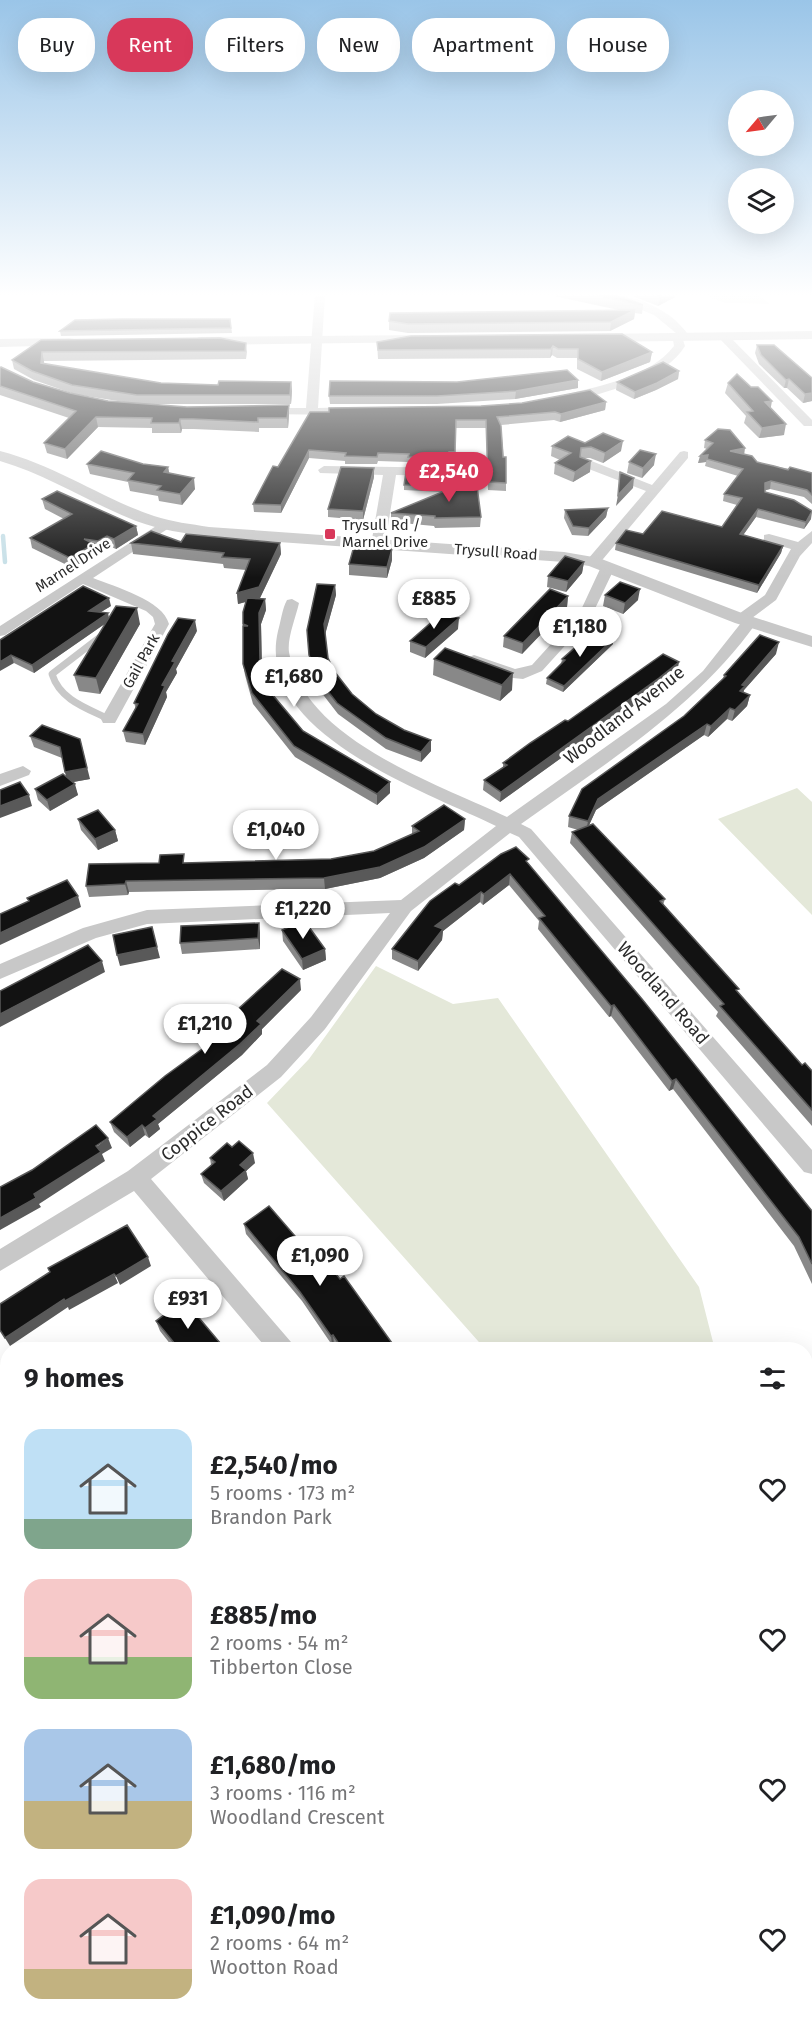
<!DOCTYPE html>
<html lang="en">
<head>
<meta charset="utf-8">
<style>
	body { margin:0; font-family:"Fira Sans",sans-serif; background:#f2f2f2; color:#202124; height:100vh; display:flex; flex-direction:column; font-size:22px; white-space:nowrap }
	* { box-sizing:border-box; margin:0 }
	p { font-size:20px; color:#757577 }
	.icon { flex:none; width:33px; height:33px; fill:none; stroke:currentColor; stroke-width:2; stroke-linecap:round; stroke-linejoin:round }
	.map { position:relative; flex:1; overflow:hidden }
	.panel { position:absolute; left:0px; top:1342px; width:813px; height:686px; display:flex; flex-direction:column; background:#fff; border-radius:24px 24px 0 0; box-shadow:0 6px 24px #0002 }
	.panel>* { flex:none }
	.top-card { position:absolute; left:18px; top:18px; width:777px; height:54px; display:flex; gap:12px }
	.needle { width:39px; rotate:241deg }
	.controls { position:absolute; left:728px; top:90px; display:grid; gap:12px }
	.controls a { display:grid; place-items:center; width:66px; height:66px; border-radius:50%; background:#fff; box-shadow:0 6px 24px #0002; font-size:30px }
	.price { position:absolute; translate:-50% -51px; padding:0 14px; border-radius:21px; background:#fff; color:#222; font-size:20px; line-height:39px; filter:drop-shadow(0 2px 3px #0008) }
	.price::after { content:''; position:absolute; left:50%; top:36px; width:18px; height:14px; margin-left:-9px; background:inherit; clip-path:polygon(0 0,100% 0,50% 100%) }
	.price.selected { background:#d8385a; color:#fff }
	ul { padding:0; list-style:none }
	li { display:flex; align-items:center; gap:18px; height:150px; padding:0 24px }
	li span { display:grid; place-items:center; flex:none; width:168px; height:120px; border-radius:18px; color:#555 }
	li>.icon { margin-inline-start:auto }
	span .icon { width:72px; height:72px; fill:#fffc; stroke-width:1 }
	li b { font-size:26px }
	h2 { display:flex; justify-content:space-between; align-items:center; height:72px; padding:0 24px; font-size:26px }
	.tag { padding:0 21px; border-radius:24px; background:#fff; box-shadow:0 6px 24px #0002; font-size:21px; line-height:54px }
	.tag.selected { background:#d8385a; color:#fff }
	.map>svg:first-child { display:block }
	.green { fill:#e4e8d9 }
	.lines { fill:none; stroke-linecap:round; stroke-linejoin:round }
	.stream { stroke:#c6dfe7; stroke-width:4.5 }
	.service { stroke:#c8c8c8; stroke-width:7 }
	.minor { fill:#c8c8c8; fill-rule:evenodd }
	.tertiary { fill:#c8c8c8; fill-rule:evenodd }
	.wall { fill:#888 }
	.shaded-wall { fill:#595959 }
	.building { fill:#121212; stroke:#595959; stroke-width:1.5 }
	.poi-dot { fill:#d8385a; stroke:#fff; stroke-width:2 }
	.labels { text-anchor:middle; stroke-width:6; stroke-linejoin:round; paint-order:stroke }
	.far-poi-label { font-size:15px; fill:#2b2b2b; stroke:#fff; text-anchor:start }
	.far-street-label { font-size:15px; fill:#2b2b2b; stroke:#fff }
	.street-label { font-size:18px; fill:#2b2b2b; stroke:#fff }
</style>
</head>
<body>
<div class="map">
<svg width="812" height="2027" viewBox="0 0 812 2027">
	<rect width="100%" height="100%" fill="#fff"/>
	<path class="green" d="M702,294H758L770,304L725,303Z
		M797,788L812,802V915L718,819Z
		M376,966L453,1004L498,998L699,1287L715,1350H486L267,1103L309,1059Z
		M0,1731L7,1745V1832L0,1836Z
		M7,1874L8,2020L68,2021L63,2027H4L0,2024V1879Z"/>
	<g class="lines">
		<path class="stream" d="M3,536L5,562"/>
		<path class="service" d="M104,634L52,674C60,700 86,708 109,719"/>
		<path class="minor" d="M315,294H325L318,408L354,407L360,411L354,415L259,414V410L263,408H306Z
			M603,294C633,294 669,308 687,333L683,340L685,346C680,354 674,360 666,366C649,378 584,403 564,399V395C601,385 649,378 674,346L673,340L676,333L654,315Z
			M719,334H727L812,420V426H804L719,338Z
			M684,451L688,452V458L598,565H588V559L646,491L581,466V460H589L652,485L680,452Z
			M324,466L467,468L473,472L467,476L396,475L385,545L378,549L371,545L383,475L320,473L318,470Z
			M164,521L169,522V528L93,578C115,587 163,600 169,624L115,723H103L101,719L155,624L153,617L146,611L83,584L5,635L0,636V626Z
			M812,531V543L800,556L776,600L752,618L757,622C696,708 606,763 521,824L531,829L812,1150V1174L804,1172L519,837L510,833L411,911L325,1029L281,1077L151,1179L291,1342L295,1350H268L134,1191L0,1271V1249L128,1171L267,1065L311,1017L390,913L147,924L96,938L0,979V964L83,928L147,910L401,900L496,826C425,791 254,733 278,631C281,621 282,609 287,600L292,599L299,603C296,617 287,638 289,652C302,739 438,784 507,817L666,704L703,671L741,623L736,622L734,619L736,616L765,595L791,549L764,541V535L769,534L798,542Z
			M608,563L615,567L591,617L542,671L523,679L513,678L469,663L467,660L469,657L474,655L515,669L532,665L580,612L601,567Z
			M23,766L31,771L29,775L0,786V774Z
			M0,1683L8,1686V1726L0,1723Z
			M8,1833V1864L0,1867V1836Z
			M653,2020H687L689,2027H656Z"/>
		<path class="tertiary" d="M812,331V339L595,342L588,338L595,334Z
			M429,335L436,339L434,342L199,345L192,341L199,337Z
			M69,338L74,339V345L0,347V339Z
			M0,451C55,465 101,498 154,516C172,522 191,524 209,527L564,552L599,558L747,615L812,636V647L735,623L589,566L564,562L209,537C185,533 160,530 136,521C90,503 48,475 0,461Z"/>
	</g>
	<path class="wall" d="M545,294H615L643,305L642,314L635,313L634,319L610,331L408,333L389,330V321L623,311Z
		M620,294H676L675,297L658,306L627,294Z
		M230,319L232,333L61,336L60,331Z
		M411,336L652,352L650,362L601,381L577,369V358H557L552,355L550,358L378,359L377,342Z
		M41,340L246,343L247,352L246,359L44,361V364L161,383L218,385L291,382L292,391L291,404H148L289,415L288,428H259V432L194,429H182L181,433H152V428L98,427L67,459L47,453L44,443L69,418L0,395V368L33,382L70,393L108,401L130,403L74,394L34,380L14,369L12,360Z
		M757,345L812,378V401L803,403L787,388H784L759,364L755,353Z
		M679,371L678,379L656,390L634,399L616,390L617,382Z
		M728,383L784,435L759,438L744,423L746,416L725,393Z
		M578,388L515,399L437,404H330L329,396Z
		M606,402L605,410L560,422L554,420L501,425L506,483V491L488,490L486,428H456L455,460H449V465H408V462L378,461L377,464H345V461L309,458L281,513L254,512L253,504L278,467L329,412Z
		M718,429L744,454L757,462L774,466L812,473V504L804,497L770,489L765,490V492L811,519L804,529L756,517L743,535L783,546L781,553L757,593L615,550L616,543L643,534L722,527L737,505L723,501L724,494L738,476L705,466L706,462L698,463L707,449L704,448L705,440Z
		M585,443L621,451L603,463L590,458H584L590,472L573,482L554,474L555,463L560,460L551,456L552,446Z
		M629,462L654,465L642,478L627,473Z
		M87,464H143L168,467L169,473L195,489L182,505L159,501L158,496L130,491L128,482L90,474Z
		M448,473L447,490L481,517L480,527L435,528L434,526L391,522V513L443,492L404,490V485Z
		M374,477L363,520L328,517V509Z
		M42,499L136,526L138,535L116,549L109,546L101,551L95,550L96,553L73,568L32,548L30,538L64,519L45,509Z
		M608,508L606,517L588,536L572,535L564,518L565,510Z
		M181,542L280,543L281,554L260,598L265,599L266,610L261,624L262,665L272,694L303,731L390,793L377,805L295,757L253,704L245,675L243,664V612L246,602L238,604L237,593L246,570L224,568L223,564L133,554L131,543Z
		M392,549V560L387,578L349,575V564Z
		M584,562L582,573L566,592L547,587L548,576Z
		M335,585L336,595L325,634L328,658L334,671L352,694L376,714L404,730L431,740V751L421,762L386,749L338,714L321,692L310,666L307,630Z
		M605,595L638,600L623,614L603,606Z
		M568,596L567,607L522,654L503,647L504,636Z
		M111,606L101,612L108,613L109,618L140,624L100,694L79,691L74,675L106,623L34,673L14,663L0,640Z
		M458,629L425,658L410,652V641Z
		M197,631L176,669L177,673L166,692L167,697L145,745L126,742L123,731L136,709L134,703Z
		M613,644L563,692L546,684L547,678L561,664L562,659Z
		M445,648L512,690L500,701L433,675L434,659Z
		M776,654L744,690L743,693L750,695L747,706L732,721L727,719L708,737L704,735L596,810L589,825L665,899L663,905L738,993L802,1065L812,1071V1126L716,1016L718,1012L570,843L572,832L578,830L568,827L569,816L684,716L723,679L724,675Z
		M677,673L657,689L500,802L483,790L484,780L503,767V763L568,721Z
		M42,725L90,779L73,782L78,795L50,811L38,800L35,789L66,776L62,758L34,747L30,736Z
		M78,819L115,830L118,841L98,850L81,830Z
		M465,819L464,830L424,858L380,878L325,889L129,892L128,895L89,897L86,886L186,863L331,859L374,851L412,834V826Z
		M528,863L812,1211V1284L794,1246L673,1089L669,1091L611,1016L609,1017L538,929L539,921L509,885L483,905L480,902L443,931L442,940L418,971L392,959V949L459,885Z
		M259,923L260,933V949L182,954L180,943Z
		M282,930L325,949L326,960L303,970L283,941Z
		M301,990L262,1029V1034L242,1055L158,1124L160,1129L149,1138L145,1135L130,1147L114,1132L110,1122L206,1046L204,1040Z
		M232,1147L255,1163L246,1171L248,1179L224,1201L204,1183L201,1174L211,1165L210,1158Z
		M244,1224L320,1265L397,1350H338L334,1344L332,1345L302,1301L246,1234Z
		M156,1321L226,1350H175L160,1331Z
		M0,1540L8,1547L4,1555L8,1557V1602L0,1599Z
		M545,2020H611L615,2027H546L548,2026Z
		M743,2020H806L812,2027H743Z"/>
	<path class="shaded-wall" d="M666,294H676L675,297L658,306L660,297Z
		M635,310L634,319L610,331L611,322Z
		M553,346L552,355L550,358L551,349Z
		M42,352L44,361L43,372L41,363Z
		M652,352L650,362L601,381L602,372Z
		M679,371L678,379L656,390L634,399L635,392Z
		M789,379L787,388H784L786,380Z
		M578,380V388L515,399L516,391Z
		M291,382L292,391L291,404L290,395Z
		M812,393V401L803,403L805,394Z
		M772,401L770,412L765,402Z
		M606,402L605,410L560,422L561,414Z
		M289,405V415L288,428L287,418Z
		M96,417L98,427L67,459L65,449Z
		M180,419L182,429L181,433L179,423Z
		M786,424L784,435L759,438L762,428Z
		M623,441L621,451L603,463L605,453Z
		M745,448L744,456L730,451Z
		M309,450V458L281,513V505Z
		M656,454L654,465L642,478L643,468Z
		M708,455L706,462L698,463L700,456Z
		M591,461L590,472L573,482L575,472Z
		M168,467L170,477L164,472Z
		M374,468V477L363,520V511Z
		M194,478L195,489L182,505L180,494Z
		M634,478L633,488L616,506L618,495Z
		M771,481L770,489L763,491L765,483Z
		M608,508L606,517L588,536L589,528Z
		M758,509L756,517L739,541L740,534Z
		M812,512L811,519L804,529L806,522Z
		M136,526L138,535L116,549L114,539Z
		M107,536L109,546L101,551L98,541Z
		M280,543L281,554L260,598L238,604L237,593Z
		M94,544L96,553L73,568L70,558Z
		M783,546L781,553L757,593L759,585Z
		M392,549V560L387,578V567Z
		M584,562L582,573L566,592L568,581Z
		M335,585L336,595L325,635L324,624Z
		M640,589L638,600L623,614L625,603Z
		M568,596L567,607L522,654L523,643Z
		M109,598L111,606L91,618L89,611Z
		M265,599L266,610L261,624L262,673L260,662L259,613Z
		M137,608L140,624L100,694L96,678Z
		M108,613L109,621L34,673L32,665Z
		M459,618L458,629L425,658L426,647Z
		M195,620L197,631L176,669L177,673L166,692L167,697L145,745L143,734L162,685L172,661Z
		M613,639V644L563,692L564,686Z
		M779,642L776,654L744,690L742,697L737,703L742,685Z
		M11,655L14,663L0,671V662Z
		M679,662L677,673L657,689L500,802L501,792Z
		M513,673L512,690L500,701L502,685Z
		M750,695L747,706L732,721L735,710Z
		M730,708L727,719L708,737L711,726Z
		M707,724L704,735L596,810L586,832L588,821L598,799Z
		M80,739L90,779L68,783L65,772Z
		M431,740V751L421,762V752Z
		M390,782V793L377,805V794Z
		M75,784L78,795L50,811L47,800Z
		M29,795L32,806L0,818V806Z
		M465,819L464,830L424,858L380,878L325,889L324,878Z
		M115,830L118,841L98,850L95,839Z
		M510,874L509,885L483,905L484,894Z
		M126,881L129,892L128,895L125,884Z
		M481,892L480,902L443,931L442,940L418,971V961L435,926Z
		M78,896L81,907L0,945V933Z
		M259,923L260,933V949L258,938Z
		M152,927L160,958L120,966L117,955Z
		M325,949L326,960L303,970L302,959Z
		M102,961L105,972L0,1027V1014Z
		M300,979L301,990L262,1029V1034L242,1055L158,1124L160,1129L149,1138L145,1128L153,1116L257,1021Z
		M614,1005L611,1016L609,1017L611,1006Z
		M676,1079L673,1089L669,1091L672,1081Z
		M142,1125L145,1135L130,1147L127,1137Z
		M108,1138L112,1148L102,1154L105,1161L39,1204L41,1207L0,1230V1218L34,1194Z
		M253,1153L255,1163L246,1171L248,1179L224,1201L221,1191L240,1165Z
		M148,1257L151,1266L120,1285L116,1276Z
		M114,1274L118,1283L69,1310L68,1307L10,1346L5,1338L64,1299Z
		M333,1335L334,1344L332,1345L331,1336Z
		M2,1541L8,1547L2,1558L0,1556V1545Z
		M8,1588V1601L3,1597Z
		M217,2020H221L220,2027H216Z"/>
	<path class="building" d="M588,294H615L643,305Z
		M651,294H666L660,297Z
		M635,310L611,322L408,324L389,321L390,313Z
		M123,319H230L231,328L60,331L75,320Z
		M622,334L652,352L602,372L578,359V349H558L553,346L551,349L378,350L377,342L411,336Z
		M220,338L246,343L245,351L42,352L41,363L161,383L218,385L219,381L291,382L290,395H137L72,385L32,371L12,360L41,340Z
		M757,345H774L812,378V393L805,394L789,379L786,380L761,355Z
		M663,362L679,371L657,383L635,392L617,382Z
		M1,367L33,382L70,393L108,401L187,407L289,405L287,418H258V422L193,419H180L179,423H151L152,418L96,417L65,449L44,443L76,411L0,386V368Z
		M567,370L578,380L516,391L437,396H329L330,381L457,382Z
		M737,374L751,387H758L772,401L765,402L786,424L762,428L747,412L753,411L728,383Z
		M590,390L606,402L561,414L555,412L497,417L501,426L503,457H506V483L488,482L486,420H456L455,452H449V458L408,457L409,454L378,453L377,457L345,456L346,453L309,450L281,505L253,504L273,466L278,467L310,412H329V408L481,406L522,403Z
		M718,429L730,430L745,448L730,451L752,456L757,462L774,466L788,470L790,467L812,473V495L807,490L771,481L765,483V492L794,500L812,511L806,522L758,509L740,534L783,546L759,585L616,543L626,530L643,534L662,511L722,527L742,498L724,494L743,469L707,459L708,455L700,456L713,443L705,440Z
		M603,433L623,441L605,453L591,447L581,448L580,457L591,461L575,472L555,463L571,453L552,446L568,436L585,443Z
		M640,450L656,454L643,468L629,462Z
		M101,451L143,464L168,467L164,472L194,478L180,494L157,490L161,486L128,480L134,473L87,464Z
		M341,467L374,468L363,511L328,509Z
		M406,472L448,473L447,486L404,485Z
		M620,472L634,478L618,495Z
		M476,478L481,517L435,518V516L391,513Z
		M57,491L136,526L114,539L107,536L98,541L84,539L94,544L70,558L30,538L72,514L42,499Z
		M608,508L589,528L573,526L565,510Z
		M151,531L181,542L186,534L280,543L259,587L237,593L250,559L222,557L224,553L131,543Z
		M354,546L392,549L387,567L349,564Z
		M565,556L584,562L568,581L548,576Z
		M620,582L640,589L625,603L605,595Z
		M317,584L335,585L324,624L328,658L334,671L352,694L376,714L404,730L431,740L421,752L386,738L337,703L320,681L309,655L307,630Z
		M83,586L109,598L89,611L108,613L32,665L11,655L0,662V640Z
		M550,589L568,596L523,643L504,636Z
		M247,598L265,599L259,613L260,662L272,694L303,731L390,782L377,794L294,746L252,693L243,664V626H248L243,624V612Z
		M116,606L137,608L96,678L74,675Z
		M443,612L459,618L426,647L410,641Z
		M178,618L195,620L172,661L175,662L162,685L165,686L143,734L123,731L138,704L134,703L168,634Z
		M595,630L613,639L564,686L547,678L565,660L562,659Z
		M760,635L779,642L742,685L745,686L740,691L750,695L735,710L730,708L711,726L707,724L598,799L588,821L569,816L582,789L684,716L726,676L724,675Z
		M445,648L513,673L502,685L434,659Z
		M663,654L679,662L659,678L501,792L484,780L507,765L503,763L530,743L565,720L568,721Z
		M42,725L80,739L87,768L65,772L60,747L30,736Z
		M63,774L75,784L47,800L35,789Z
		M20,782L29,795L0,806V790Z
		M444,805L465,819L424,847L380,867L324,878L126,881L125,884L86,886L89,864L159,863L160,855L184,854L183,863L331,859L374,851L419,831L412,826Z
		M98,810L115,830L95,839L78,819Z
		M593,824L665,899L660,901L739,989L736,990L802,1065L805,1063L812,1071V1110L720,1006L724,1004L572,832Z
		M516,847L529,859L526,861L642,999L812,1211V1264L799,1237L676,1079L672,1081L614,1005L611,1006L539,918L545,916L510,874L484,894L481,892L435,926L443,929L418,961L392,949L430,901L455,883L459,885L501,854Z
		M67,880L78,896L0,933V914L29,901L27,898Z
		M304,920L325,949L302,959L282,930Z
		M259,923L258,938L180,943L181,926Z
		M152,927L157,947L117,955L113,935Z
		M88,945L102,961L0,1014V991Z
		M282,969L300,979L257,1021L261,1024L240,1044L153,1116L157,1119L145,1128L142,1125L127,1137L110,1122L165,1076L209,1044L204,1040Z
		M96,1125L108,1138L96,1146L101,1152L34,1194L36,1198L0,1218V1187L32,1170Z
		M239,1141L253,1153L240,1165L246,1170L221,1191L201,1174L215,1162L210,1158L227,1143L232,1147Z
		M269,1206L320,1265L327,1263L340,1279L344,1276L397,1350H343L333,1335L331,1336L300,1292L244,1224Z
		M127,1225L148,1257L116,1276L114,1274L65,1301L64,1299L5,1338L0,1330V1304L50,1272L48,1268Z
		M184,1300L226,1350H180L156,1321Z
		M0,1554L8,1557V1588L3,1597L0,1596Z
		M806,2008L812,2009V2027H749V2020H806Z
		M173,2020H217L216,2027H172Z
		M547,2020H611L615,2027H550Z"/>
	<linearGradient id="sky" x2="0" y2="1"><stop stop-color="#9ac5e8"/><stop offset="0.51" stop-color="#fff"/><stop offset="1" stop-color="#fff" stop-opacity="0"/></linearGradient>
	<rect width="812" height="578" fill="url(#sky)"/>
	<rect class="poi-dot" x="324" y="528" width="12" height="12" rx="3"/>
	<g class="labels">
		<g class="far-poi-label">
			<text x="342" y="530">Trysull Rd /<tspan x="342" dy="17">Marnel Drive</tspan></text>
		</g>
		<g class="far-street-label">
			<text transform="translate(496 552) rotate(4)" y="5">Trysull Road</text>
			<text transform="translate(73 565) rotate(-33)" y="5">Marnel Drive</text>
			<text transform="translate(141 661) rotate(-61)" y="5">Gail Park</text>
		</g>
		<g class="street-label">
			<text transform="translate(624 715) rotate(-38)" y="6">Woodland Avenue</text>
			<text transform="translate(663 993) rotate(49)" y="6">Woodland Road</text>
			<text transform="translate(207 1123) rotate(-38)" y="6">Coppice Road</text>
		</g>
	</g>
</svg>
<div class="controls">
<a><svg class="needle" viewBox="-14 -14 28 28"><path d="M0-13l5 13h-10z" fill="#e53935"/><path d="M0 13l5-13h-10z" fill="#757577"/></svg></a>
<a><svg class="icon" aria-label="layers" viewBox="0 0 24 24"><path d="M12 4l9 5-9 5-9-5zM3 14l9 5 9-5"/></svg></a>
</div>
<b class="price selected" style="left:449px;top:503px">£2,540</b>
<b class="price" style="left:434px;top:630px">£885</b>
<b class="price" style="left:580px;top:658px">£1,180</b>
<b class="price" style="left:294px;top:708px">£1,680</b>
<b class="price" style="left:276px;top:861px">£1,040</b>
<b class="price" style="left:303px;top:940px">£1,220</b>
<b class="price" style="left:205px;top:1055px">£1,210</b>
<b class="price" style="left:320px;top:1287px">£1,090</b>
<b class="price" style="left:188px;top:1330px">£931</b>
<div class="top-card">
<a class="tag">Buy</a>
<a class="tag selected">Rent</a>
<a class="tag">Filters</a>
<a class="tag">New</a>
<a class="tag">Apartment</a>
<a class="tag">House</a>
</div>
<section class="panel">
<h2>9 homes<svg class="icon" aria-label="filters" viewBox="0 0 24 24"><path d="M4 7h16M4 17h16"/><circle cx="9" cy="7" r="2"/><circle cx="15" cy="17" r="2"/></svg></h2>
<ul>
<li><span style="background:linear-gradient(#bfe0f5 75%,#7fa58c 0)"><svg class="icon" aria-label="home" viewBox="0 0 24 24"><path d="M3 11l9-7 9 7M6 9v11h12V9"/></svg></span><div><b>£2,540/mo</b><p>5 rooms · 173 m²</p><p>Brandon Park</p></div><svg class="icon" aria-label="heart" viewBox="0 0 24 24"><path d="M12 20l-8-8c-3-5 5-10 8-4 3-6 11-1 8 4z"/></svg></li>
<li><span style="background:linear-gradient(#f6c9c9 65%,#8fb573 0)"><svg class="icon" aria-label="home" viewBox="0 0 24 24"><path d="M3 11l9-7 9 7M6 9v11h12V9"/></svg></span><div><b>£885/mo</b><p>2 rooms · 54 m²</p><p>Tibberton Close</p></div><svg class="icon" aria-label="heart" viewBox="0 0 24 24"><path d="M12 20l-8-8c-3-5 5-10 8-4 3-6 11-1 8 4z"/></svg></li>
<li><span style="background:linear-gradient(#a9c7e8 60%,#c2b280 0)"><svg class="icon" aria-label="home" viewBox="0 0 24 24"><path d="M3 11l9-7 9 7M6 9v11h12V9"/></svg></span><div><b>£1,680/mo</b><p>3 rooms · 116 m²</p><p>Woodland Crescent</p></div><svg class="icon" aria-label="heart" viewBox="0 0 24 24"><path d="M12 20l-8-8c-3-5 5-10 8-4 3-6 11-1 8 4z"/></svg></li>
<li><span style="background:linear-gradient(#f6c9c9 75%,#c2b280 0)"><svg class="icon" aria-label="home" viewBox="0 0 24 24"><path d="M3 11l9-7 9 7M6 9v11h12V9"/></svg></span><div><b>£1,090/mo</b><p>2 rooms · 64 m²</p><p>Wootton Road</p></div><svg class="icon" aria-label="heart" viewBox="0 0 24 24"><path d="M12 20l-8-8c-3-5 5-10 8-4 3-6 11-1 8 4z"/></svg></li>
</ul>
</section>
</div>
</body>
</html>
